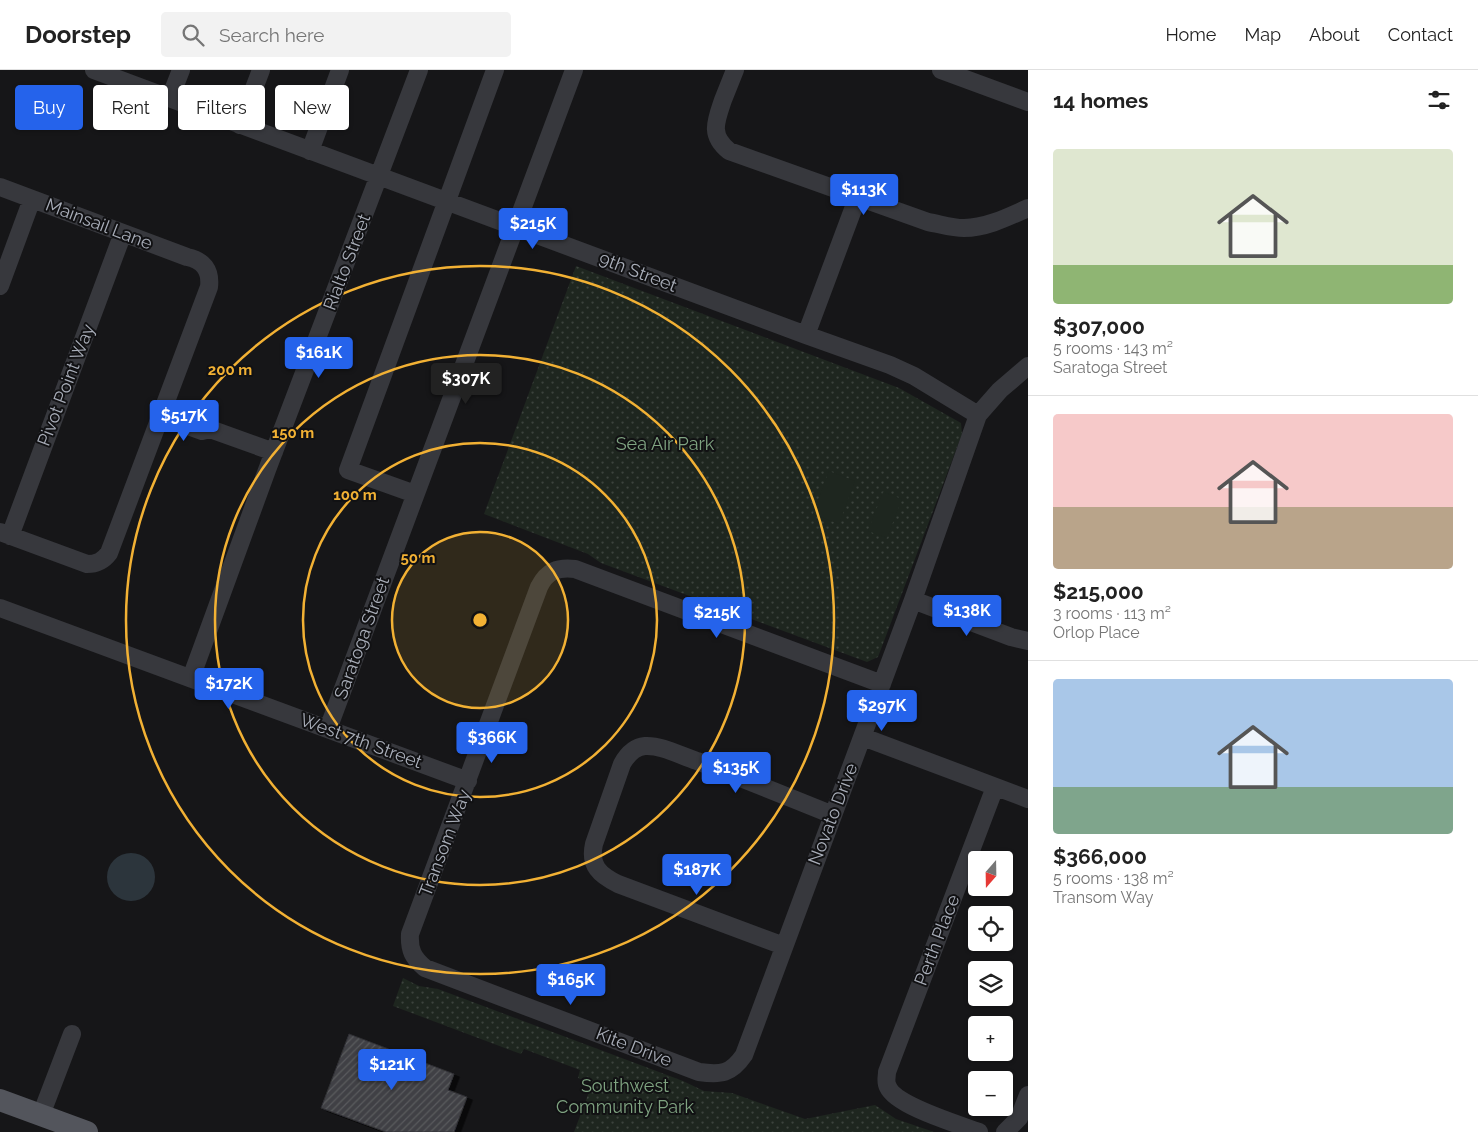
<!DOCTYPE html>
<html lang="en">
<head>
<meta charset="utf-8">
<style>
	body { margin:0; font-family:Raleway,sans-serif; background:#f2f2f2; color:#222; height:100vh; display:flex; flex-direction:column; font-size:19px; white-space:nowrap }
	* { box-sizing:border-box; margin:0 }
	p { font-size:16px; color:#767676 }
	.icon { flex:none; width:28px; height:28px; fill:none; stroke:currentColor; stroke-width:2; stroke-linecap:round; stroke-linejoin:round }
	.map { position:relative; flex:1; overflow:hidden }
	.details { display:flex; flex-direction:column; background:#fff; width:450px }
	.details>* { flex:none }
	.guide { position:absolute; left:15px; top:15px; width:475px; height:45px; display:flex; gap:10px }
	.needle { width:32px; rotate:200deg }
	.buttons { position:absolute; left:968px; top:781px; display:grid; gap:10px }
	.buttons a { display:grid; place-items:center; width:45px; height:45px; border-radius:5px; background:#fff; box-shadow:0 1px 4px #0004; font-size:25px }
	.price { position:absolute; translate:-50% -42px; padding:0 11px; border-radius:5px; background:#2563eb; color:#fff; font-size:16px; line-height:32px; filter:drop-shadow(0 1px 2px #0008) }
	.price::after { content:''; position:absolute; left:50%; top:30px; width:15px; height:11px; margin-left:-8px; background:inherit; clip-path:polygon(0 0,100% 0,50% 100%) }
	.price.on { background:#222; color:#fff }
	ul { padding:0; list-style:none }
	li { display:grid; align-content:center; gap:10px; height:265px; padding:0 25px }
	li+li { border-top:1px solid #e0e0e0 }
	li span { display:grid; place-items:center; height:155px; border-radius:5px; color:#555 }
	li>.icon { margin-inline-start:auto }
	span .icon { width:90px; height:90px; fill:#fffc; stroke-width:1 }
	li b { font-size:21px }
	h2 { display:flex; justify-content:space-between; align-items:center; height:60px; padding:0 25px; font-size:21px }
	.pill { padding:0 18px; border-radius:5px; background:#fff; box-shadow:0 1px 4px #0004; font-size:18px; line-height:45px }
	.pill.on { background:#2563eb; color:#fff }
	header { display:flex; align-items:center; gap:30px; box-sizing:border-box; height:70px; padding:0 25px; background:#fff; border-bottom:1px solid #e0e0e0 }
	header strong { font-size:24px }
	nav { display:flex; gap:28px; margin-inline-start:auto; font-size:18px }
	.search { width:350px; height:45px; background:#f2f2f2; display:flex; align-items:center; gap:12px; box-sizing:border-box; padding:0 18px; border-radius:5px; color:#767676; font-size:19px }
	main { display:flex; flex:1; min-height:0 }
	.map>svg:first-child { display:block }
	.park { fill:url(#park-dots) }
	.pitch { fill:#1e261f }
	.water { fill:#2c353c }
	.building { fill:url(#building-hatch); stroke:#303034; filter:url(#shadow) }
	.lines { fill:none; stroke-linecap:round; stroke-linejoin:round }
	.minor { stroke:#37383d; stroke-width:18 }
	.major { stroke:#53555c; stroke-width:22 }
	.ring { fill:none; stroke:#f2b134; stroke-width:2.5 }
	.labels { text-anchor:middle; stroke-width:4; stroke-linejoin:round; paint-order:stroke }
	.street-label { font-size:18px; fill:#a8adb8; stroke:#111113 }
	.park-label { font-size:18px; fill:#7fa381; stroke:#111113 }
	.centre { fill:#f2b134; stroke:#111113; stroke-width:2.5 }
	.ring-label { font-size:15px; text-anchor:middle; font-weight:bold; fill:#f2b134; stroke:#111113; stroke-width:4; stroke-linejoin:round; paint-order:stroke }
</style>
</head>
<body>
<header>
<strong>Doorstep</strong>
<div class="search"><svg class="icon" aria-label="search" viewBox="0 0 24 24"><circle cx="10" cy="10" r="6"/><path d="M15 15l6 6"/></svg>Search here</div>
<nav><a>Home</a><a>Map</a><a>About</a><a>Contact</a></nav>
</header>
<main>
<div class="map">
<svg width="1028" height="1062" viewBox="0 0 1028 1062">
	<defs>
		<pattern id="park-dots" width="8" height="8" patternUnits="userSpaceOnUse" patternTransform="scale(1.25)"><rect width="8" height="8" fill="#1e261f"/><path d="M2 2h.1M6 6h.1" fill="none" stroke="#3c433d" stroke-width="1.8" stroke-linecap="round"/></pattern>
		<pattern id="building-hatch" width="6" height="6" patternUnits="userSpaceOnUse" patternTransform="scale(1.25)"><rect width="6" height="6" fill="#404145"/><path d="M-1 1l2-2M0 6l6-6M5 7l2-2" fill="none" stroke="#595a5e"/></pattern>
		<filter id="shadow"><feDropShadow dx="5.5" dy="3" stdDeviation="0" flood-color="#0009"/></filter>
	</defs>
	<rect width="100%" height="100%" fill="#161618"/>
	<path class="park" d="M576,196L899,318L961,353L962,364L878,587L867,592L601,493L588,484L484,444Z
		M403,908L419,916L438,919L683,1011L704,1021L732,1023L805,1049L875,1035L896,1049L934,1062H574L592,1014L578,1008L580,1000L524,979L521,984L393,936Z"/>
	<path class="pitch" d="M829,401L855,411L839,454L813,444Z
		M883,422L902,429L887,468L868,461Z"/>
	<path class="water" d="M107 807a24 24 0 1 1 48 0a24 24 0 1 1-48 0Z"/>
	<path class="building" d="M349,964L454,1004L448,1020L467,1027L454,1062H386L321,1038Z"/>
	<g class="lines">
		<path class="minor" d="M94,0L806,265L890,295L914,306L978,345
			M735,0C731,10 727,20 723,30C716,51 709,65 729,81L928,152C940,154 952,158 964,158C986,158 1008,147 1028,138
			M941,0L1028,32
			M170,28L181,0
			M240,55L261,0
			M310,81L340,0
			M0,117L187,187C203,190 211,200 209,217L109,483C103,491 97,494 87,494L0,462
			M0,216L32,129
			M806,265L858,126
			M160,346L202,361L210,359L274,382
			M415,424L348,400L495,0
			M10,466L123,163
			M913,530L1011,567L1028,571
			M0,538L468,711
			M191,608L267,400L419,0
			M882,614L575,499C557,497 547,501 539,517L410,864C409,880 413,888 425,898L699,1002C721,1005 731,1004 744,985L913,530L978,345L1000,320L1028,296
			M328,659L574,0
			M863,667L1028,729
			M784,876L618,814C600,805 589,796 594,774L622,694C627,685 634,677 645,676C662,675 681,686 697,691C742,708 788,727 833,745
			M41,1045L72,964
			M979,1062C958,1054 896,1036 888,1017C885,1012 887,1007 887,1002L995,717
			M1005,1062L1019,1048L1028,1025"/>
		<path class="major" d="M0,1030L87,1062"/>
	</g>
	<circle cx="480" cy="550" r="88" fill="#f2b134" fill-opacity=".12"/>
	<g class="ring">
		<circle cx="480" cy="550" r="88"/>
		<circle cx="480" cy="550" r="177"/>
		<circle cx="480" cy="550" r="265"/>
		<circle cx="480" cy="550" r="354"/>
	</g>
	<g class="labels">
		<g class="street-label">
			<text transform="translate(99 154) rotate(21)" y="6">Mainsail Lane</text>
			<text transform="translate(347 192) rotate(-69)" y="6">Rialto Street</text>
			<text transform="translate(638 202) rotate(21)" y="6">9th Street</text>
			<text transform="translate(66 315) rotate(-69)" y="6">Pivot Point Way</text>
			<text transform="translate(362 568) rotate(-70)" y="6">Saratoga Street</text>
			<text transform="translate(361 671) rotate(20)" y="6">West 7th Street</text>
			<text transform="translate(833 744) rotate(-69)" y="6">Novato Drive</text>
			<text transform="translate(445 773) rotate(-69)" y="6">Transom Way</text>
			<text transform="translate(937 870) rotate(-69)" y="6">Perth Place</text>
			<text transform="translate(634 977) rotate(21)" y="6">Kite Drive</text>
		</g>
		<g class="park-label">
			<text x="665" y="380">Sea Air Park</text>
			<text x="625" y="1022">Southwest<tspan x="625" dy="21">Community Park</tspan></text>
		</g>
	</g>
	<circle cx="480" cy="550" r="8" class="centre"/>
	<g class="ring-label">
		<text x="230" y="305">200 m</text>
		<text x="293" y="368">150 m</text>
		<text x="355" y="430">100 m</text>
		<text x="418" y="493">50 m</text>
	</g>
</svg>
<div class="buttons">
<a><svg class="needle" viewBox="-14 -14 28 28"><path d="M0-13l5 13h-10z" fill="#e53935"/><path d="M0 13l5-13h-10z" fill="#767676"/></svg></a>
<a><svg class="icon" aria-label="locate" viewBox="0 0 24 24"><circle cx="12" cy="12" r="6"/><path d="M12 2v4M12 18v4M2 12h4M18 12h4"/></svg></a>
<a><svg class="icon" aria-label="layers" viewBox="0 0 24 24"><path d="M12 4l9 5-9 5-9-5zM3 14l9 5 9-5"/></svg></a>
<a>+</a>
<a>−</a>
</div>
<b class="price" style="left:864px;top:146px">$113K</b>
<b class="price" style="left:533px;top:180px">$215K</b>
<b class="price" style="left:319px;top:309px">$161K</b>
<b class="price on" style="left:466px;top:335px">$307K</b>
<b class="price" style="left:184px;top:372px">$517K</b>
<b class="price" style="left:967px;top:567px">$138K</b>
<b class="price" style="left:717px;top:569px">$215K</b>
<b class="price" style="left:229px;top:640px">$172K</b>
<b class="price" style="left:882px;top:662px">$297K</b>
<b class="price" style="left:492px;top:694px">$366K</b>
<b class="price" style="left:736px;top:724px">$135K</b>
<b class="price" style="left:697px;top:826px">$187K</b>
<b class="price" style="left:571px;top:936px">$165K</b>
<b class="price" style="left:392px;top:1021px">$121K</b>
<div class="guide">
<a class="pill on">Buy</a>
<a class="pill">Rent</a>
<a class="pill">Filters</a>
<a class="pill">New</a>
</div>
</div>
<section class="details">
<h2>14 homes<svg class="icon" aria-label="filters" viewBox="0 0 24 24"><path d="M4 7h16M4 17h16"/><circle cx="9" cy="7" r="2"/><circle cx="15" cy="17" r="2"/></svg></h2>
<ul>
<li><span style="background:linear-gradient(#dfe7d0 75%,#8fb573 0)"><svg class="icon" aria-label="home" viewBox="0 0 24 24"><path d="M3 11l9-7 9 7M6 9v11h12V9"/></svg></span><div><b>$307,000</b><p>5 rooms · 143 m²</p><p>Saratoga Street</p></div></li>
<li><span style="background:linear-gradient(#f6c9c9 60%,#b9a48a 0)"><svg class="icon" aria-label="home" viewBox="0 0 24 24"><path d="M3 11l9-7 9 7M6 9v11h12V9"/></svg></span><div><b>$215,000</b><p>3 rooms · 113 m²</p><p>Orlop Place</p></div></li>
<li><span style="background:linear-gradient(#a9c7e8 70%,#7fa58c 0)"><svg class="icon" aria-label="home" viewBox="0 0 24 24"><path d="M3 11l9-7 9 7M6 9v11h12V9"/></svg></span><div><b>$366,000</b><p>5 rooms · 138 m²</p><p>Transom Way</p></div></li>
</ul>
</section>
</main>
</body>
</html>
